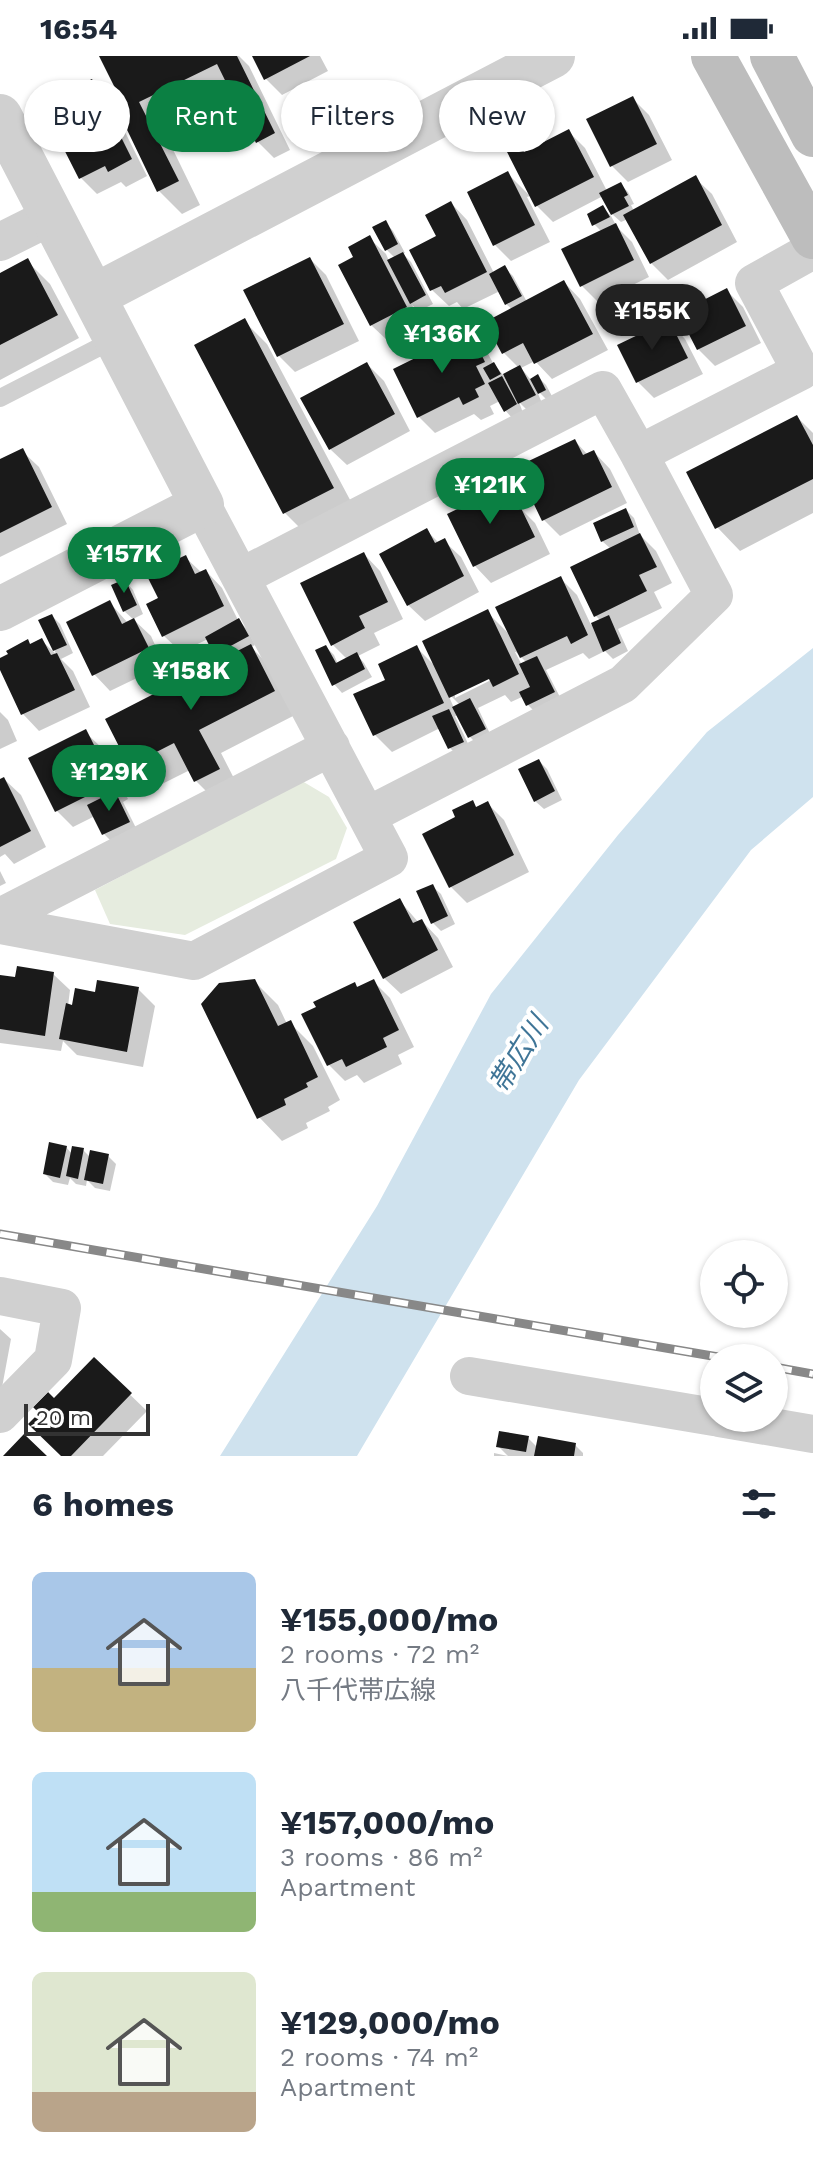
<!DOCTYPE html>
<html lang="en">
<head>
<meta charset="utf-8">
<style>
	body { margin:0; font-family:"Work Sans","Noto Sans JP",sans-serif; background:#f6f6f7; color:#1f2937; height:100vh; display:flex; flex-direction:column; font-size:30px; white-space:nowrap }
	* { box-sizing:border-box; margin:0 }
	p { font-size:26px; color:#747a83 }
	.icon { flex:none; width:44px; height:44px; fill:none; stroke:currentColor; stroke-width:2; stroke-linecap:round; stroke-linejoin:round }
	.map { position:relative; height:1400px; overflow:hidden }
	.side { display:flex; flex-direction:column; background:#fff; flex:1 }
	.side>* { flex:none }
	.guide { position:absolute; left:24px; top:24px; width:766px; height:72px; display:flex; gap:16px }
	.buttons { position:absolute; left:700px; top:1184px; display:grid; gap:16px }
	.buttons a { display:grid; place-items:center; width:88px; height:88px; border-radius:50%; background:#fff; box-shadow:0 2px 6px #0004; font-size:40px }
	.scale { position:absolute; left:24px; bottom:20px; width:126px; box-sizing:border-box; padding-left:8px; border:4px solid #333; border-top:0; font-size:22px; line-height:28px; white-space:nowrap; color:#333; -webkit-text-stroke:6px #fff; paint-order:stroke }
	.price { position:absolute; translate:-50% -68px; padding:0 18px; border-radius:28px; background:#0b8043; color:#fff; font-size:26px; line-height:52px; filter:drop-shadow(0 2px 4px #0008) }
	.price::after { content:''; position:absolute; left:50%; top:48px; width:24px; height:18px; margin-left:-12px; background:inherit; clip-path:polygon(0 0,100% 0,50% 100%) }
	.price.active { background:#222; color:#fff }
	ul { padding:0; list-style:none }
	li { display:flex; align-items:center; gap:24px; height:200px; padding:0 32px }
	li span { display:grid; place-items:center; flex:none; width:224px; height:160px; border-radius:12px; color:#555 }
	li>.icon { margin-inline-start:auto }
	span .icon { width:96px; height:96px; fill:#fffc; stroke-width:1 }
	li b { font-size:34px }
	h2 { display:flex; justify-content:space-between; align-items:center; height:96px; padding:0 32px; font-size:34px }
	.tag { padding:0 28px; border-radius:36px; background:#fff; box-shadow:0 2px 6px #0004; font-size:28px; line-height:72px }
	.tag.active { background:#0b8043; color:#fff }
	.status { display:flex; justify-content:space-between; align-items:center; height:56px; padding:0 40px; background:#fff; direction:ltr }
	.status svg { height:22px; fill:currentColor }
	.map>svg:first-child { display:block }
	.green { fill:#e6ecdf }
	.water { fill:#cfe2ee }
	.shadow { fill:#0003; fill-rule:evenodd }
	.building { fill:#1a1a1a }
	.lines { fill:none; stroke-linecap:round; stroke-linejoin:round }
	.service { stroke:#d0d0d0; stroke-width:18 }
	.minor { stroke:#d0d0d0; stroke-width:38 }
	.tertiary { stroke:#d0d0d0; stroke-width:44 }
	.secondary { stroke:#bdbdbd; stroke-width:44 }
	.rail-casing { stroke:#888; stroke-width:9 }
	.rail { stroke:#fff; stroke-width:6; stroke-dasharray:18; stroke-linecap:butt }
	.labels { text-anchor:middle; stroke-width:8; stroke-linejoin:round; paint-order:stroke }
	.water-label { font-size:28px; font-style:italic; fill:#3f7597; stroke:#fff }
</style>
</head>
<body>
<div class="status"><b>16:54</b><svg viewBox="0 0 49 12"><path d="M0 12V9h3v3zM5 12V6h3v6zM10 12V3h3v9zM15 12V0h3v12zM26 1h20v11H26zM47 4h2v5h-2z"/></svg></div>
<div class="map">
<svg width="813" height="1400" viewBox="0 0 813 1400">
	<rect width="100%" height="100%" fill="#fff"/>
	<path class="green" d="M302,725L329,741L347,772L336,803L185,879L110,868L95,834Z"/>
	<path class="water" d="M813,592V741L751,794L579,1024L357,1400H220L377,1150L491,938L618,779L707,676Z"/>
	<path class="shadow" d="M104,0H239L249,10L290,94L274,102L258,86L232,34L161,69L200,149L182,158L159,135Z
		M254,0H320L328,15L282,39L266,23Z
		M91,25L108,42L147,120L126,131L121,126L97,138L81,122Z
		M632,42L649,59L672,104L628,126L612,110Z
		M569,76L585,92L607,135L620,128L628,136L634,148L631,149L634,155L695,122L712,138L737,186L668,224L651,207L628,163L621,166L612,158L603,140L553,166L536,149L519,90L526,97Z
		M508,118L530,140L527,141L550,186L511,205L495,189Z
		M451,147L467,164L494,217L505,212L513,220L527,246L564,226L580,243L608,294L552,323L535,305L521,312L531,324L538,321L546,329L553,342L548,345L536,333L542,347L528,355L519,346L523,357L513,363L505,354L500,345L490,350L494,358L481,364L474,358L435,377L419,361L470,277L486,294L493,307L504,320L519,312L503,296L513,254L506,248L500,235L463,253L457,246L449,250L432,234L439,181Z
		M603,152L611,160L617,171L632,186L649,221L598,246L581,229L602,176L594,168Z
		M385,166L393,175L405,197L403,198L411,206L433,248L419,255L412,249L422,268L388,285L371,269L355,201L369,182L386,198L389,205L395,202L387,194Z
		M310,203L326,219L359,285L295,316L279,300Z
		M27,205L50,228L79,282L0,324V219Z
		M727,235L743,251L761,287L715,310L698,293Z
		M244,265L267,288L356,455L308,480L285,457L196,290Z
		M669,266L685,283L703,318L654,342L638,326Z
		M367,308L384,325L410,375L347,409L330,393Z
		M797,361L813,377V457L740,495L717,471Z
		M575,385L588,399L594,396L610,413L627,447L560,480L544,464Z
		M22,395L39,411L67,468L0,501V406Z
		M494,429L511,445L514,452L518,450L535,467L550,498L491,527L475,510L450,459L476,446Z
		M626,454L634,462L640,479L656,495L672,527L654,536L662,552L618,573L628,595L613,603L605,595L589,603L583,597L546,614L562,645L536,657L528,649L524,640L511,646L505,639L478,652L492,682L478,689L470,681L459,659L455,660L471,694L458,700L450,692L440,672L392,696L375,679L356,639L388,624L417,592L436,611L487,556L510,579L561,523L577,539L591,569L601,565L596,560L611,493L602,485ZM515,596H516L527,607L522,609ZM498,617L499,620L455,642V637ZM447,636L460,649L454,652Z
		M427,475L439,487L444,485L461,501L479,536L425,565L408,549Z
		M364,498L380,515L403,563L374,577L380,589L358,600L364,607L372,621L342,637L334,628L326,591L334,599L338,608L347,603L332,588Z
		M185,501L202,517L206,515L222,532L238,564L247,573L255,589L251,591L274,614L297,658L221,697L241,736L219,748L196,725L190,714L154,732L131,709L223,605L216,598L208,583L181,596L164,580L148,549L160,543Z
		M125,525L133,534L143,558L133,563L151,580L164,609L110,635L94,618L110,547L128,567L134,564L124,555Z
		M52,560L60,568L73,597L61,603L73,615L90,651L39,675L23,658L0,610V605L42,585L56,598L41,565Z
		M0,656L8,664L17,685L0,693Z
		M85,676L102,692L128,743L123,746L137,774L112,786L104,778L95,760L73,771L57,755Z
		M539,705L547,713L562,744L544,753L535,745Z
		M4,723L21,739L46,791L14,808L5,798L0,801V725Z
		M472,747L477,752L487,747L504,764L529,816L467,847L451,831L458,762Z
		M0,815L6,827L0,830Z
		M432,830L441,838L455,868L441,875L433,867Z
		M400,845L419,867L422,865L438,882L453,911L401,938L384,922Z
		M53,918L70,934L68,950L74,951L97,939L138,933L155,950L143,1011L77,999L63,985L61,995L0,987V921L17,923Z
		M254,925L278,949L287,968L290,967L313,990L340,1044L328,1051L330,1055L306,1067L308,1072L282,1085L259,1061Z
		M373,925L390,942L414,991L398,999L402,1008L364,1027L357,1019L345,1025L329,1009L354,928L359,932Z
		M66,1091L72,1098L83,1094L91,1102L108,1100L116,1108L110,1135L95,1132L87,1124L86,1130L76,1128L70,1122L68,1129L53,1126L45,1118Z
		M0,1273L11,1283L1,1337L0,1336Z
		M94,1304L147,1355L103,1400H64L54,1345Z
		M528,1382L538,1392L575,1389L583,1397V1400H494V1397L508,1400L498,1390Z"/>
	<path class="building" d="M99,0H237L275,77L256,87L217,8L139,46L179,125L157,136L118,55L125,52Z
		M252,0H310L264,24Z
		M92,23L132,103L108,116L105,110L79,123L41,48Z
		M633,40L657,88L610,111L586,63Z
		M569,73L594,121L535,151L506,94L519,87L524,96Z
		M508,115L535,169L493,190L467,136Z
		M696,119L722,169L650,208L623,159Z
		M621,126L628,139L624,141L629,150L611,159L599,137Z
		M451,145L487,216L445,237L441,230L430,235L409,194L436,180L425,159Z
		M603,149L610,161L592,170L587,158Z
		M386,164L398,188L385,195L372,171Z
		M616,167L634,204L580,231L561,193Z
		M370,179L407,251L370,270L338,209L353,201L348,191Z
		M403,196L426,239L410,248L387,204Z
		M310,201L344,268L277,301L243,234Z
		M28,202L58,259L0,289V217Z
		M505,209L522,240L505,249L489,218Z
		M564,224L593,278L534,308L523,287L502,298L485,266Z
		M727,232L746,270L697,294L678,257Z
		M245,262L334,432L283,458L194,289Z
		M669,264L688,302L636,327L617,289Z
		M470,275L485,306L476,310L485,328L475,333L479,341L463,349L459,341L417,362L393,313Z
		M367,306L395,358L329,394L300,342Z
		M494,306L501,318L490,324L483,312Z
		M520,309L536,339L518,348L503,318Z
		M538,318L546,334L538,338L530,323Z
		M502,320L517,348L504,356L488,327Z
		M797,359L813,389V423L715,473L686,416Z
		M575,383L583,399L594,394L612,431L542,465L516,411Z
		M23,392L52,451L0,477V403Z
		M495,427L508,453L519,448L535,481L473,511L447,458L474,445L471,439Z
		M626,452L634,471L601,486L593,467Z
		M427,472L435,487L445,482L464,520L407,550L379,498Z
		M640,477L657,511L639,519L647,535L594,561L570,511Z
		M364,496L388,546L359,560L365,572L331,590L300,527Z
		M186,499L195,518L206,513L224,550L162,581L146,548L158,542L146,518Z
		M561,520L588,579L571,588L567,580L520,602L495,551Z
		M125,523L137,549L123,556L111,529Z
		M110,544L122,568L134,562L149,592L92,620L66,566Z
		M488,553L519,618L493,631L489,623L449,642L422,585Z
		M52,558L67,589L53,595L38,564Z
		M609,559L621,587L603,596L591,567Z
		M239,562L249,580L214,599L205,581Z
		M42,582L51,599L57,597L75,634L21,659L0,614V602L8,598L6,595L28,583L30,588Z
		M251,588L275,635L199,674L220,713L194,726L174,687L129,710L105,663Z
		M326,589L336,607L357,596L365,613L332,630L315,594Z
		M417,589L444,647L373,680L353,638L385,624L378,608Z
		M537,600L555,636L526,650L519,636L530,631L519,608Z
		M470,642L486,673L468,682L452,651Z
		M449,653L464,686L448,693L432,660Z
		M86,673L113,727L55,756L28,702Z
		M539,703L555,735L534,746L518,713Z
		M4,721L31,775L0,791V723Z
		M115,735L130,766L102,779L87,749Z
		M473,744L476,751L488,745L514,799L449,832L422,778L455,761L452,754Z
		M433,828L448,860L431,868L416,835Z
		M400,842L413,867L422,863L438,894L383,923L353,866Z
		M17,910L54,916L45,980L0,973V919L15,921Z
		M255,923L278,970L291,964L318,1021L306,1027L308,1031L284,1043L286,1049L257,1063L201,948L219,927Z
		M374,923L399,974L383,982L387,991L346,1011L342,1003L327,1010L301,958L316,951L313,946L355,926L357,931Z
		M97,924L139,931L127,996L59,983L66,947L72,949L75,932L95,936Z
		M49,1086L67,1090L60,1122L43,1118Z
		M72,1090L84,1092L78,1123L66,1120Z
		M90,1094L109,1098L103,1128L84,1124Z
		M94,1301L132,1337L71,1400H61L28,1368L39,1357L33,1351L48,1336L54,1342Z
		M499,1375L529,1380L526,1396L496,1391Z
		M24,1378L47,1400H3Z
		M538,1380L576,1387L574,1400H534Z"/>
	<g class="lines">
		<path class="service" d="M0,342L115,283"/>
		<path class="minor" d="M0,186L52,160
			M241,521L603,334L639,398L801,315L754,227L813,194
			M367,760L623,628L714,539L639,398
			M0,861L331,691
			M0,869L194,905L389,802L202,449
			M0,1240L62,1252L53,1304L0,1358
			M469,1320L714,1361
			M719,1362L813,1378"/>
		<path class="tertiary" d="M0,60L202,449L0,553
			M94,240L553,0"/>
		<path class="secondary" d="M713,0L813,181
			M772,0L813,79"/>
		<g class="rail-casing">
			<path id="rail" d="M0,1178L724,1302
				M774,1311L813,1318"/>
		</g>
		<use href="#rail" class="rail"/>
	</g>
	<g class="labels">
		<g class="water-label">
			<text transform="translate(518 998) rotate(-58)" y="10">帯広川</text>
		</g>
	</g>
</svg>
<div class="buttons">
<a><svg class="icon" aria-label="locate" viewBox="0 0 24 24"><circle cx="12" cy="12" r="6"/><path d="M12 2v4M12 18v4M2 12h4M18 12h4"/></svg></a>
<a><svg class="icon" aria-label="layers" viewBox="0 0 24 24"><path d="M12 4l9 5-9 5-9-5zM3 14l9 5 9-5"/></svg></a>
</div>
<div class="scale">20 m</div>
<b class="price active" style="left:652px;top:296px">¥155K</b>
<b class="price" style="left:442px;top:319px">¥136K</b>
<b class="price" style="left:490px;top:470px">¥121K</b>
<b class="price" style="left:124px;top:539px">¥157K</b>
<b class="price" style="left:191px;top:656px">¥158K</b>
<b class="price" style="left:109px;top:757px">¥129K</b>
<div class="guide">
<a class="tag">Buy</a>
<a class="tag active">Rent</a>
<a class="tag">Filters</a>
<a class="tag">New</a>
</div>
</div>
<section class="side">
<h2>6 homes<svg class="icon" aria-label="filters" viewBox="0 0 24 24"><path d="M4 7h16M4 17h16"/><circle cx="9" cy="7" r="2"/><circle cx="15" cy="17" r="2"/></svg></h2>
<ul>
<li><span style="background:linear-gradient(#a9c7e8 60%,#c2b280 0)"><svg class="icon" aria-label="home" viewBox="0 0 24 24"><path d="M3 11l9-7 9 7M6 9v11h12V9"/></svg></span><div><b>¥155,000/mo</b><p>2 rooms · 72 m²</p><p>八千代帯広線</p></div></li>
<li><span style="background:linear-gradient(#bfe0f5 75%,#8fb573 0)"><svg class="icon" aria-label="home" viewBox="0 0 24 24"><path d="M3 11l9-7 9 7M6 9v11h12V9"/></svg></span><div><b>¥157,000/mo</b><p>3 rooms · 86 m²</p><p>Apartment</p></div></li>
<li><span style="background:linear-gradient(#dfe7d0 75%,#b9a48a 0)"><svg class="icon" aria-label="home" viewBox="0 0 24 24"><path d="M3 11l9-7 9 7M6 9v11h12V9"/></svg></span><div><b>¥129,000/mo</b><p>2 rooms · 74 m²</p><p>Apartment</p></div></li>
</ul>
</section>
</body>
</html>
